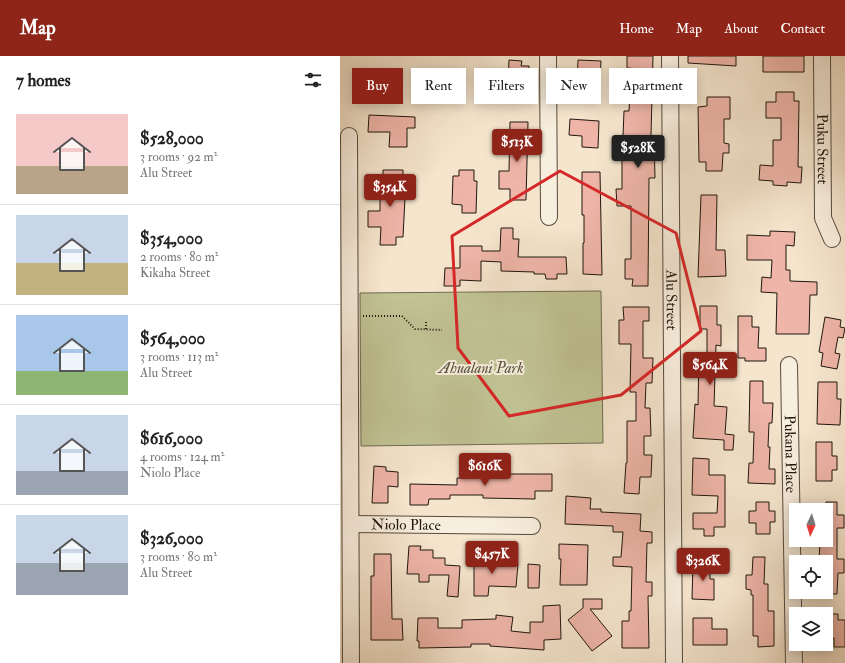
<!DOCTYPE html>
<html lang="en">
<head>
<meta charset="utf-8">
<style>
	body { margin:0; font-family:"IM FELL Double Pica",serif; background:#f2f2f2; color:#222; height:100vh; display:flex; flex-direction:column; font-size:15px; white-space:nowrap }
	* { box-sizing:border-box; margin:0 }
	p { font-size:13px; color:#767676 }
	.icon { flex:none; width:22px; height:22px; fill:none; stroke:currentColor; stroke-width:2; stroke-linecap:round; stroke-linejoin:round }
	.map { position:relative; flex:1; overflow:hidden }
	.side { display:flex; flex-direction:column; background:#fff; width:340px }
	.side>* { flex:none }
	.banner { position:absolute; left:12px; top:12px; width:380px; height:36px; display:flex; gap:8px }
	.needle { width:26px; rotate:184deg }
	.controls { position:absolute; left:449px; top:447px; display:grid; gap:8px }
	.controls a { display:grid; place-items:center; width:44px; height:44px; border-radius:0px; background:#fff; box-shadow:0 2px 10px #0003; font-size:20px }
	.price { position:absolute; translate:-50% -34px; padding:0 9px; border-radius:4px; background:#8f2418; color:#fff; font-size:13px; line-height:26px; filter:drop-shadow(0 1px 2px #0008) }
	.price::after { content:''; position:absolute; left:50%; top:24px; width:12px; height:9px; margin-left:-6px; background:inherit; clip-path:polygon(0 0,100% 0,50% 100%) }
	.price.selected { background:#222; color:#fff }
	ul { padding:0; list-style:none }
	li { display:flex; align-items:center; gap:12px; height:100px; padding:0 16px }
	li+li { border-top:1px solid #e0e0e0 }
	li span { display:grid; place-items:center; flex:none; width:112px; height:80px; border-radius:0px; color:#555 }
	li>.icon { margin-inline-start:auto }
	span .icon { width:48px; height:48px; fill:#fffc; stroke-width:1 }
	li b { font-size:17px }
	h2 { display:flex; justify-content:space-between; align-items:center; height:48px; padding:0 16px; font-size:17px }
	.tag { padding:0 14px; border-radius:0px; background:#fff; box-shadow:0 2px 10px #0003; font-size:14px; line-height:36px }
	.tag.selected { background:#8f2418; color:#fff }
	header { display:flex; align-items:center; gap:24px; box-sizing:border-box; height:56px; padding:0 20px; background:#8f2418; color:#fff }
	header strong { font-size:19px }
	nav { display:flex; gap:22px; margin-inline-start:auto; font-size:14px }
	main { display:flex; flex:1; min-height:0 }
	.map>svg:first-child { display:block }
	.green { fill:#c1c395; stroke:#706c51 }
	.building { fill:#eeb5a8; stroke:#20160d }
	.lines { fill:none; stroke-linecap:round; stroke-linejoin:round }
	.minor-casing { stroke:#554a3d; stroke-width:18 }
	.path { stroke:#20160d; stroke-width:2; stroke-dasharray:1 2; stroke-linecap:butt }
	.minor { stroke:#f8eede; stroke-width:16 }
	.marked { fill:none; stroke:#d62828; stroke-width:3; stroke-linejoin:round }
	.labels { text-anchor:middle; stroke-width:4; stroke-linejoin:round; paint-order:stroke }
	.street-label { font-size:15px; fill:#20160d; stroke:#f8eede }
	.park-label { font-size:15px; font-style:italic; fill:#58533d; stroke:#f8eede }
</style>
</head>
<body>
<header>
<strong>Map</strong>
<nav><a>Home</a><a>Map</a><a>About</a><a>Contact</a></nav>
</header>
<main>
<section class="side">
<h2>7 homes<svg class="icon" aria-label="filters" viewBox="0 0 24 24"><path d="M4 7h16M4 17h16"/><circle cx="9" cy="7" r="2"/><circle cx="15" cy="17" r="2"/></svg></h2>
<ul>
<li><span style="background:linear-gradient(#f6c9c9 65%,#b9a48a 0)"><svg class="icon" aria-label="home" viewBox="0 0 24 24"><path d="M3 11l9-7 9 7M6 9v11h12V9"/></svg></span><div><b>$528,000</b><p>3 rooms · 92 m²</p><p>Alu Street</p></div></li>
<li><span style="background:linear-gradient(#c9d6e8 60%,#c2b280 0)"><svg class="icon" aria-label="home" viewBox="0 0 24 24"><path d="M3 11l9-7 9 7M6 9v11h12V9"/></svg></span><div><b>$354,000</b><p>2 rooms · 80 m²</p><p>Kikaha Street</p></div></li>
<li><span style="background:linear-gradient(#a9c7e8 70%,#8fb573 0)"><svg class="icon" aria-label="home" viewBox="0 0 24 24"><path d="M3 11l9-7 9 7M6 9v11h12V9"/></svg></span><div><b>$564,000</b><p>3 rooms · 113 m²</p><p>Alu Street</p></div></li>
<li><span style="background:linear-gradient(#c9d6e8 70%,#9aa5b1 0)"><svg class="icon" aria-label="home" viewBox="0 0 24 24"><path d="M3 11l9-7 9 7M6 9v11h12V9"/></svg></span><div><b>$616,000</b><p>4 rooms · 124 m²</p><p>Niolo Place</p></div></li>
<li><span style="background:linear-gradient(#c9d6e8 60%,#9aa5b1 0)"><svg class="icon" aria-label="home" viewBox="0 0 24 24"><path d="M3 11l9-7 9 7M6 9v11h12V9"/></svg></span><div><b>$326,000</b><p>3 rooms · 80 m²</p><p>Alu Street</p></div></li>
</ul>
</section>
<div class="map">
<svg width="505" height="607" viewBox="0 0 505 607">
	<rect width="100%" height="100%" fill="#f5e5cd"/>
	<filter id="stains"><feTurbulence type="fractalNoise" baseFrequency=".005" numOctaves="4"/><feColorMatrix values="0 0 0 0 .2 0 0 0 0 .09 0 0 0 0 .02 0 0 0 .5 -.17"/></filter>
	<radialGradient id="worn" r=".72"><stop offset=".6" stop-color="#630" stop-opacity="0"/><stop offset="1" stop-color="#630" stop-opacity=".3"/></radialGradient>
	<path class="green" d="M261,235L263,387L21,390L20,237Z"/>
	<path class="building" d="M287,0H313L311,80H314L315,122H309L308,230H292L293,223H285V203H291V150H277L276,133H282V80H283L284,55H289L290,36H298L300,13L287,12Z
		M348,0H396V10L348,7Z
		M423,0H464V16H423Z
		M169,4L182,5L181,10H189L188,25L192,26L191,47H176V43H161L162,28H168Z
		M238,4L261,5L259,46L236,45Z
		M436,36H454V45H459L458,111H462L461,127L447,126V130L433,129V125L419,124L420,109L433,110V84H441V62H426V46H436Z
		M367,41H390V63H384V87L389,88V97H383L382,115H366V106H359L358,51L367,50Z
		M29,59L75,61V72H67V91H49L50,76H28Z
		M230,63L259,65L258,92L242,91V80L229,79Z
		M170,66H188L186,144H170V133H159V115H169Z
		M43,114H63V122H66L63,181H56V189H40L41,171H28V155H40V122H43Z
		M119,114H134V125H137L136,157H122V149L112,148L113,120H119Z
		M242,116H260L262,219L243,218V187H244V159H242Z
		M361,139H377L376,194H385L386,220L358,221Z
		M161,172H173V183H179L178,201H226L227,218H217V223H206L205,218H194V216L161,215V206L141,205V225L120,224V230H104L105,212H120V190H142V195H160Z
		M430,175L455,176L454,190L446,189V214H450V225L477,226V239H470L469,278H436L437,237L421,236L422,221L431,222L432,204H407V179L430,180Z
		M360,250H377V269H381V290L376,289L374,350L387,351L385,378L394,379L393,394H384V384L353,382L355,348L358,349L359,298H367V273H360Z
		M283,251H309V265H303V302H313L312,327H306L305,352H310L311,380H304V399H312L311,421H300L299,438L284,437L286,407H287V365H296V336H290L291,288H279V264H284Z
		M398,260H412V271H419L418,292H426V305H405V302H398Z
		M485,261L501,264L500,271L505,272L503,282L498,281L495,297L500,298L497,313L481,310L483,297L479,296Z
		M410,325H423V347H433L432,367H429L428,391H430L429,413H435V428L408,427L409,407H413L414,376H409Z
		M478,326H497V343H501L500,369L477,368Z
		M476,386H492V400H497V414H492V425H476Z
		M353,402L369,403V419H385V471H374V480H364V473H353V457H377L378,440L352,439Z
		M34,410L46,411V415L58,416V431L48,430V447H32Z
		M158,414V418H212V435H195V443L143,442V439H110V443H89L88,449H70V428L117,429V422H133V415Z
		M226,440L251,442L250,453H261V456L301,458L300,475L312,476V487H307L306,526H312V540H308L309,592H282V565H289V555H291L292,511L273,510V501H281L283,476H273V470L225,468Z
		M416,446H429V455H435V466H430V478H416V467H409V455H416Z
		M486,446H497V459H504V472H497V503H504V517H498L497,538H486V506H479L480,484H486Z
		M219,488L248,489L247,529H220L221,503H219Z
		M69,490H81L80,494H93V502H105V509L120,510L118,541L107,540L109,519H89V526H79V518H67Z
		M134,497H149V507L178,508L176,531L149,530L148,540H134Z
		M34,498H51L52,561V563H62L63,584H31V520H34Z
		M413,501H425L424,528H428V555H434V590L418,591V580H413V539H411V534L406,533V519H412Z
		M353,507H370V523H374V544L352,543Z
		M188,508L200,509L199,532H188Z
		M243,543H262V553H250L272,580L252,595L228,564L243,552Z
		M220,549L221,583L204,584V594L150,590V588H131V591L79,592V585H77L78,562H98V572H122V564L156,563V559L173,561L171,575L190,577V566H203V550Z
		M486,558H498V564H505V591H494V582H486Z
		M353,562H372V573H387V589H353Z"/>
	<g class="lines">
		<g class="minor-casing">
			<g id="minor">
				<path d="M208,0L209,161"/>
				<path id="s1" d="M330,0L334,607"/>
				<path id="s2" d="M482,0L483,162L492,183"/>
				<path d="M9,80L11,607"/>
				<path id="s3" d="M449,309L454,607"/>
				<path id="s4" d="M11,468L192,470"/>
			</g>
		</g>
		<path class="path" d="M23,260H62L75,273L102,274
			M86,266V274"/>
		<use href="#minor" class="minor"/>
	</g>
	<path class="marked" d="M220,115L336,177L361,275L281,339L169,360L118,292L112,180Z"/>
	<g class="labels">
		<g class="street-label">
			<text dy="5" stroke="none"><textPath href="#s2" startOffset="93">Puku Street</textPath></text>
			<text dy="5" stroke="none"><textPath href="#s1" startOffset="244">Alu Street</textPath></text>
			<text dy="5" stroke="none"><textPath href="#s3" startOffset="89">Pukana Place</textPath></text>
			<text dy="5" stroke="none"><textPath href="#s4" startOffset="55">Niolo Place</textPath></text>
		</g>
		<g class="park-label">
			<text x="141" y="317">Ahualani Park</text>
		</g>
	</g>
	<rect width="100%" height="100%" filter="url(#stains)"/>
	<rect width="100%" height="100%" fill="url(#worn)"/>
</svg>
<div class="controls">
<a><svg class="needle" viewBox="-14 -14 28 28"><path d="M0-13l5 13h-10z" fill="#e53935"/><path d="M0 13l5-13h-10z" fill="#767676"/></svg></a>
<a><svg class="icon" aria-label="locate" viewBox="0 0 24 24"><circle cx="12" cy="12" r="6"/><path d="M12 2v4M12 18v4M2 12h4M18 12h4"/></svg></a>
<a><svg class="icon" aria-label="layers" viewBox="0 0 24 24"><path d="M12 4l9 5-9 5-9-5zM3 14l9 5 9-5"/></svg></a>
</div>
<b class="price" style="left:177px;top:107px">$513K</b>
<b class="price selected" style="left:298px;top:113px">$528K</b>
<b class="price" style="left:50px;top:152px">$354K</b>
<b class="price" style="left:370px;top:330px">$564K</b>
<b class="price" style="left:145px;top:431px">$616K</b>
<b class="price" style="left:152px;top:519px">$457K</b>
<b class="price" style="left:363px;top:526px">$326K</b>
<div class="banner">
<a class="tag selected">Buy</a>
<a class="tag">Rent</a>
<a class="tag">Filters</a>
<a class="tag">New</a>
<a class="tag">Apartment</a>
</div>
</div>
</main>
</body>
</html>
